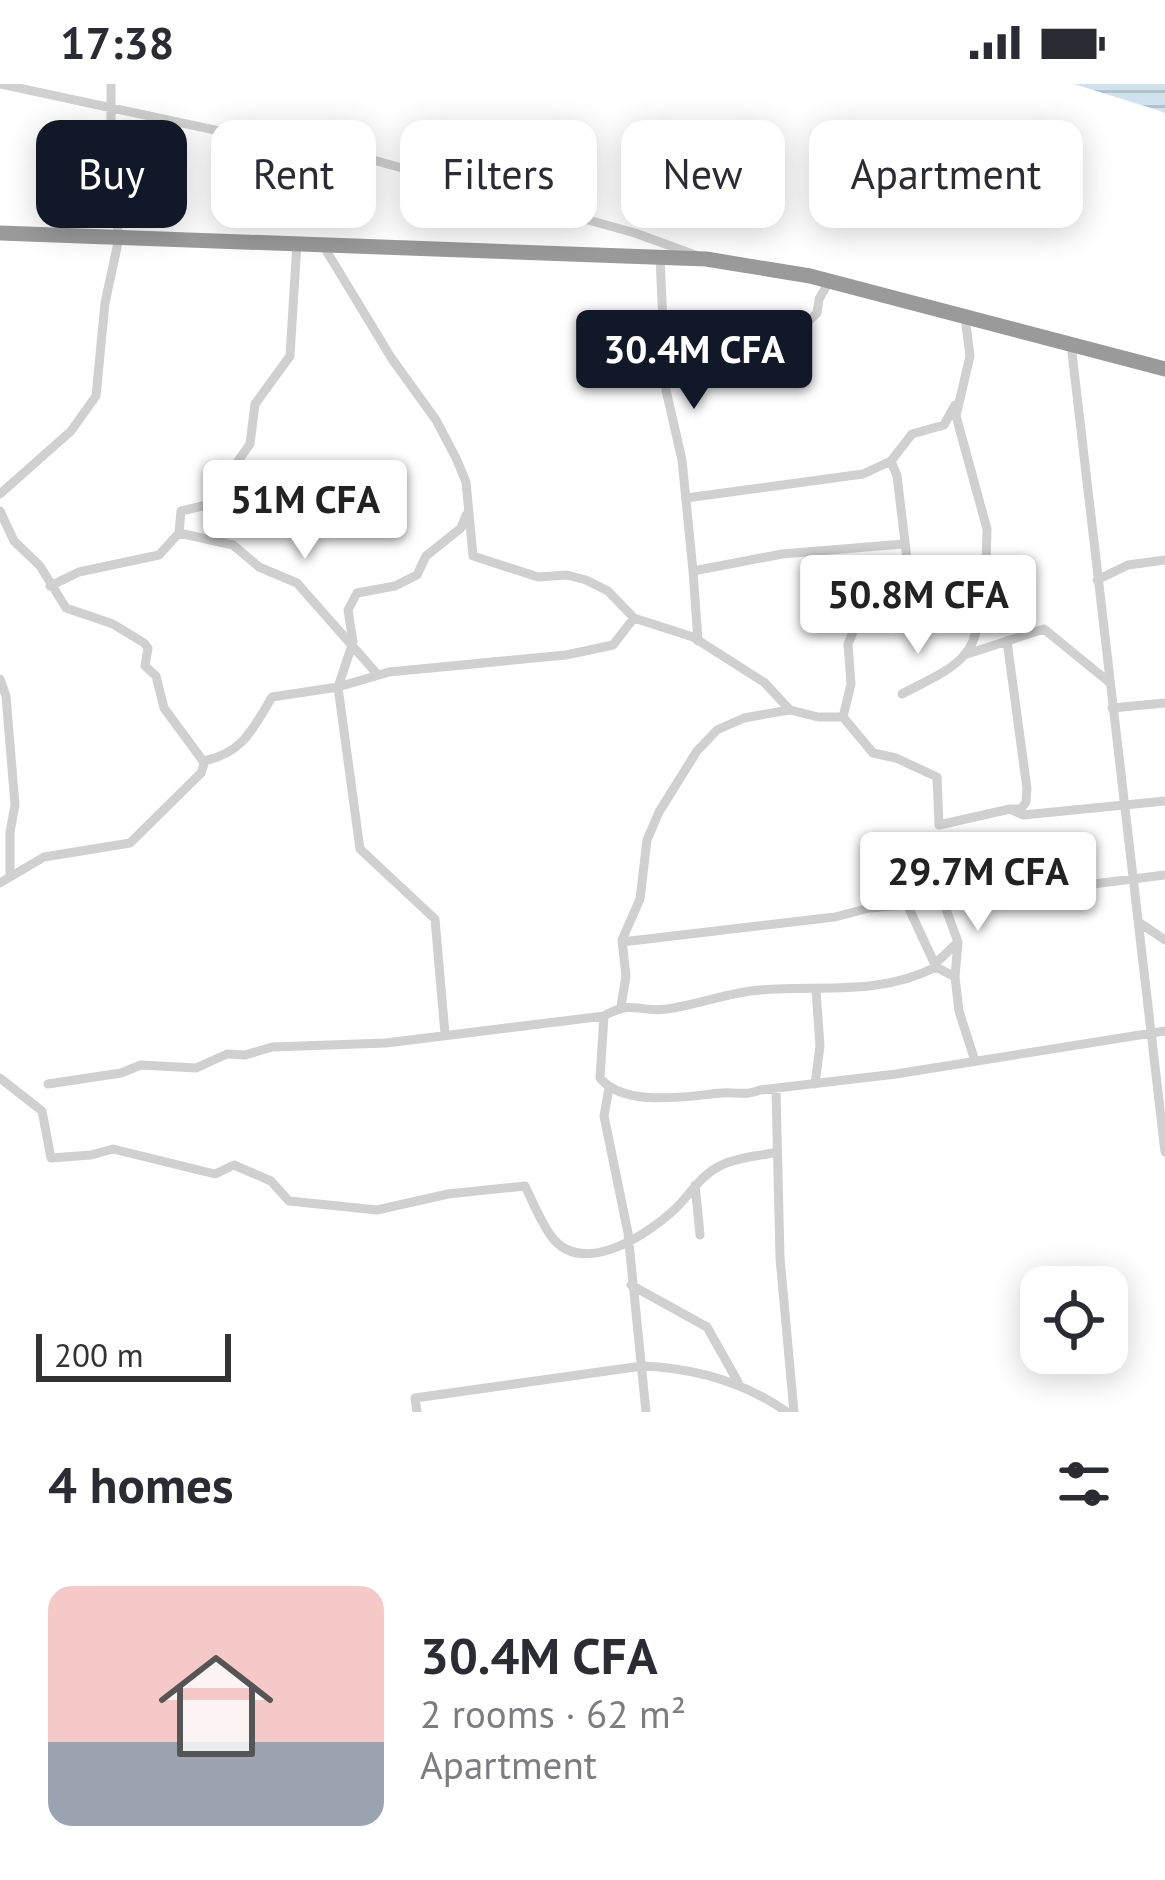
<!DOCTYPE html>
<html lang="en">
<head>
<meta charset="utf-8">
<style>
	body { margin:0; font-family:"PT Sans",sans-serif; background:#f7f7f7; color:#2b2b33; height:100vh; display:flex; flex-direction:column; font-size:45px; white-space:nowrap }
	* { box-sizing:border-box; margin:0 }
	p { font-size:39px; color:#7c7c81 }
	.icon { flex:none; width:66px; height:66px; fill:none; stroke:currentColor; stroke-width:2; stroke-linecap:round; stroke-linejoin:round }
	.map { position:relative; height:1328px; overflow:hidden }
	.side { display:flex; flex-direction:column; background:#fff; flex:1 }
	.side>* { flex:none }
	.hud { position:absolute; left:36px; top:36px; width:1095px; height:108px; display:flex; gap:24px }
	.controls { position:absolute; left:1020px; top:1182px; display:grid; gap:24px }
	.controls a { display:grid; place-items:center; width:108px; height:108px; border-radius:24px; background:#fff; box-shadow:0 6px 30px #0003; font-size:60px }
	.scale { position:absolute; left:36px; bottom:30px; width:195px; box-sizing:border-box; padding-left:12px; border:6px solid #333; border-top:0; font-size:33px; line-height:42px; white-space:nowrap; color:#333; -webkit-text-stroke:9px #fff; paint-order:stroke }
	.price { position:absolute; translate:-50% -102px; padding:0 27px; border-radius:12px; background:#fff; color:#222; font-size:39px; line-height:78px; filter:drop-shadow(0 3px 6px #0008) }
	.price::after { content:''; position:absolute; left:50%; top:72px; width:36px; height:27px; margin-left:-18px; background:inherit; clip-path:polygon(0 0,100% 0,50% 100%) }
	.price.active { background:#111827; color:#fff }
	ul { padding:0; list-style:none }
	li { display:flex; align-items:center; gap:36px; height:300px; padding:0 48px }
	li+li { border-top:3px solid #e1e1e2 }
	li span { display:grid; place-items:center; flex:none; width:336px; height:240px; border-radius:24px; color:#555 }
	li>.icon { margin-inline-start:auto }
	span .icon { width:144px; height:144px; fill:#fffc; stroke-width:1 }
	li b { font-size:51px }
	h2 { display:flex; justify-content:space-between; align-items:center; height:144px; padding:0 48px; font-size:51px }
	.chip { padding:0 42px; border-radius:24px; background:#fff; box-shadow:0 6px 30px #0003; font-size:42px; line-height:108px }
	.chip.active { background:#111827; color:#fff }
	.status { display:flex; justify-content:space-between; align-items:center; height:84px; padding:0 60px; background:#fff; direction:ltr }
	.status svg { height:33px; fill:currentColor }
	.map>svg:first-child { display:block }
	.water { fill:url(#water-rules) }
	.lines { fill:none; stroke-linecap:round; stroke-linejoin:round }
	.minor { stroke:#d0d0d0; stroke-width:9 }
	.highway { stroke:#9a9a9a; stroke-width:15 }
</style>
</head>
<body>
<div class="status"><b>17:38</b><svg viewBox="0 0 49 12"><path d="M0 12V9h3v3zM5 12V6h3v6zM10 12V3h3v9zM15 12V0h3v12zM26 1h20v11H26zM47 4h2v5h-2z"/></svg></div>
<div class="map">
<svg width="1165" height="1328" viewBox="0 0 1165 1328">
	<defs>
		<pattern id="water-rules" width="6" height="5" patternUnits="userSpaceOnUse" patternTransform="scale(3)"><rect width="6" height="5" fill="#cfe2ee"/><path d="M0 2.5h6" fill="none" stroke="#b2c2cd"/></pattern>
	</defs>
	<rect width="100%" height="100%" fill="#fff"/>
	<path class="water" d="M1074,0H1165V29L1157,26Z"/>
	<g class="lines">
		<path class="minor" d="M0,0L266,57L341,67L635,149L695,171
			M324,163L392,275L436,336L456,374L466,398L473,472L538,493L567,491L586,496L608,507L634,534L693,553L765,599L790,626L818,633H843L873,669L896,674L937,693L939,741L1010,725L1023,731L1165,717
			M660,173L666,306L682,376L693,487
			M1071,260L1165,1068
			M784,295C788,266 796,248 817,229L819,215L830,196
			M0,410L71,347L96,312L105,219L119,154L111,98V0
			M686,414L863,390L891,377
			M0,427L14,457L40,482L66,524L113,540L144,559L148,564L145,582L156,592L164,624L203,677C242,670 253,645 272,613L338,603L360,765L435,835L445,950
			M179,449L233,461L259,483L297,499L378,591
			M1097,496L1128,481L1165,476
			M50,502L79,488L159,471L179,449L181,427L207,421L250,360L255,320L290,272L297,159
			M698,557L693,487L782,470L903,460
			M1007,557L1027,705L1026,718L1021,725H1011
			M964,571L1044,545L1109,598
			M0,595L6,612L15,721L10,748V793
			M338,603L389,588L566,571L613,561L634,534
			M338,603L353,558L348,526L357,509L395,502L417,491L426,472L461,444L466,431
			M902,610C939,590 987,575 975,522L985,518L987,445L956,332L970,272L965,233
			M1112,624L1165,619
			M843,633L851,600L848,560L858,536L894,521L910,500L897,392L891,377L912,350L944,341L955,321
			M0,799L44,773L130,759L201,689L204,680
			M943,817L958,858L955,893
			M907,820L936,883
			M1140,839L1165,856
			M622,858L835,833L869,824L966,816L1165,791
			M935,880L958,858
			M621,922L626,892L622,856L640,815L647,756L659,728L697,667L717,646L744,634L789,626
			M604,932L600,994C625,1024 687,1012 722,1009C737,1008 747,1012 760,1006L896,990L1165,947
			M0,994L42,1027L51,1074L91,1071L113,1065L215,1090L234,1081L271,1097L289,1117L377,1126L448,1110L525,1102C533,1118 540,1137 551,1152C582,1194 647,1151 674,1126C690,1111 701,1090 722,1081C738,1073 760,1072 777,1068
			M48,1000L121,989L141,981L196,984L227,970L245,971L272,963L386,959L604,932C633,915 638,929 667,925C698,921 729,908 760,906C821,901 879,912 936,883L955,893L959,927L975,977
			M815,1000L820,962L816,906
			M609,1004L604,1032L628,1149L646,1328
			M776,1006L780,1174L794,1328
			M695,1101L700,1151
			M631,1201L707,1243L738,1298
			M417,1328L415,1314L642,1282C695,1284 744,1298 787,1328"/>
		<path class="highway" d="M0,149L706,175L810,192L1165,285"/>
	</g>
</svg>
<div class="controls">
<a><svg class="icon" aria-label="locate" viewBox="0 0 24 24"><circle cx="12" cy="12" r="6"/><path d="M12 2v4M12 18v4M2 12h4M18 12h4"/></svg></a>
</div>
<div class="scale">200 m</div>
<b class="price active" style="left:694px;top:328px">30.4M CFA</b>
<b class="price" style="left:305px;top:478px">51M CFA</b>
<b class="price" style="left:918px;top:573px">50.8M CFA</b>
<b class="price" style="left:978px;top:850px">29.7M CFA</b>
<div class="hud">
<a class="chip active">Buy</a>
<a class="chip">Rent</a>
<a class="chip">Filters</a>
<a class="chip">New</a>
<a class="chip">Apartment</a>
</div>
</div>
<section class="side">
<h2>4 homes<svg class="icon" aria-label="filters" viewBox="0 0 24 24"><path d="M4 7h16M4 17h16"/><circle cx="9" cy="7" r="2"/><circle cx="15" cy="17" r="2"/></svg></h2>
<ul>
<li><span style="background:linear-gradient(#f6c9c9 65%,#9aa5b1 0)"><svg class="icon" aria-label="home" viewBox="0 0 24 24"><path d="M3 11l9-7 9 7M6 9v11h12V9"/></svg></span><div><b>30.4M CFA</b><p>2 rooms · 62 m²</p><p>Apartment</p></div></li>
</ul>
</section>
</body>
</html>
